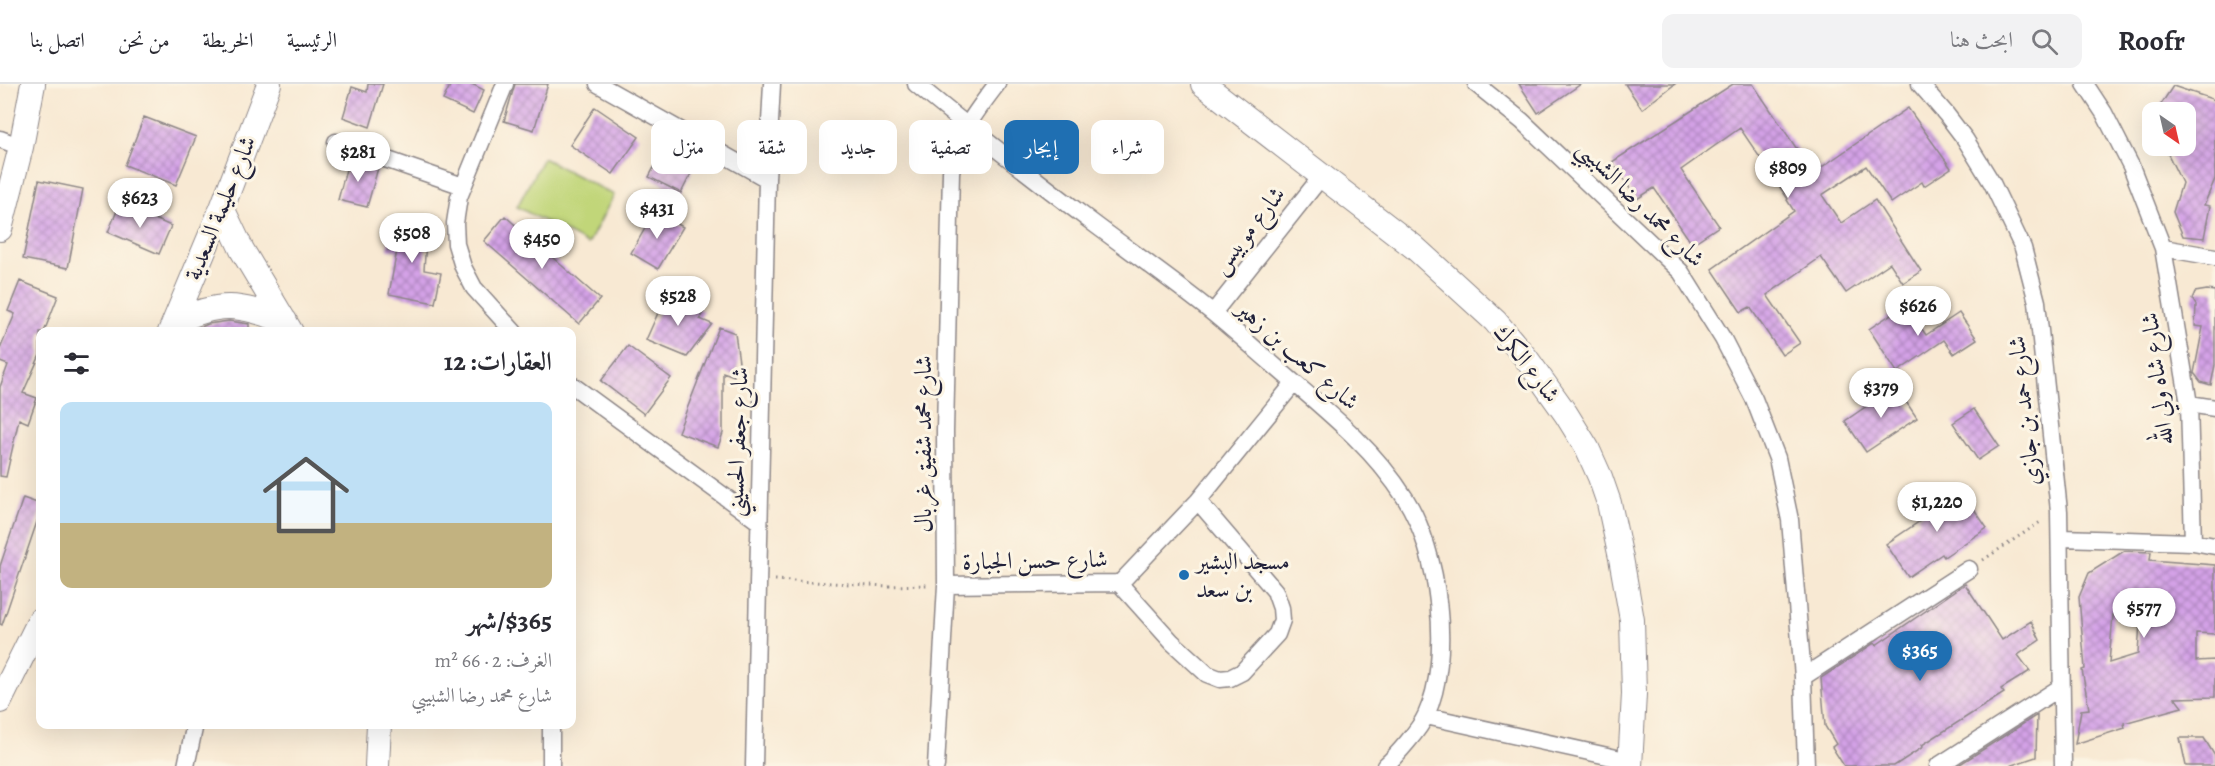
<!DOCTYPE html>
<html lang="ar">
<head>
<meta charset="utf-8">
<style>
	body { margin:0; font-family:Alegreya,Amiri,serif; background:#f2f2f3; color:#2b2b33; direction:rtl; height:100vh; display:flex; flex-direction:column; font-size:22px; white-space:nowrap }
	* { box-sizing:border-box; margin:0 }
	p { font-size:20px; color:#7c7c81 }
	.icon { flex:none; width:33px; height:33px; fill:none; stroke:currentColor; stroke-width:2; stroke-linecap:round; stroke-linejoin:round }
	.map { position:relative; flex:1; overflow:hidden; direction:ltr }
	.details { position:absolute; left:36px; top:243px; width:540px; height:402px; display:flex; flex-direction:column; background:#fff; border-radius:12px; box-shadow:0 6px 24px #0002; direction:rtl }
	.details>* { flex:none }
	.banner { position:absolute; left:594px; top:36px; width:570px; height:54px; direction:rtl; display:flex; gap:12px }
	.needle { width:39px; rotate:146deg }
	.fabs { position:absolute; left:2142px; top:18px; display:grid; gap:12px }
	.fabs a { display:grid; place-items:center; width:54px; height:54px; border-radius:12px; background:#fff; box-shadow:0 6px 24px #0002; font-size:30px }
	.price { position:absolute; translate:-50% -51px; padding:0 14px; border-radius:21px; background:#fff; color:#222; font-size:20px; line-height:39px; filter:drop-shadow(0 2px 3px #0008) }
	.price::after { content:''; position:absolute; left:50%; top:36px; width:18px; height:14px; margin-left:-9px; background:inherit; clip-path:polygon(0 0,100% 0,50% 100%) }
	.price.current { background:#1f6fb2; color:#fff }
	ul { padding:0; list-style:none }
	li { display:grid; align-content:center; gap:12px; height:318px; padding:0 24px }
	li span { display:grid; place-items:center; height:186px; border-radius:12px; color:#555 }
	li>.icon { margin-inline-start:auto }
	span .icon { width:108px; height:108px; fill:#fffc; stroke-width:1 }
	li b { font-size:26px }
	h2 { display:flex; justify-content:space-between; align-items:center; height:72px; padding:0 24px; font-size:26px }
	.chip { padding:0 21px; border-radius:12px; background:#fff; box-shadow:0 6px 24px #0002; font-size:21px; line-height:54px }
	.chip.current { background:#1f6fb2; color:#fff }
	header { display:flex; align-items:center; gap:36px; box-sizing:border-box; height:84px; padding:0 30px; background:#fff; border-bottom:2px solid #e1e1e2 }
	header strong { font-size:28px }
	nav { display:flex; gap:33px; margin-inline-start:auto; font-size:21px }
	.search { width:420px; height:54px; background:#f2f2f3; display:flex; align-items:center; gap:15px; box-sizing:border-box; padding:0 21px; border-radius:12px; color:#7c7c81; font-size:22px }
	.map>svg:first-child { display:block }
	.grass { fill:#c1d679; stroke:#727c5a; stroke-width:1.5 }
	.building { fill:url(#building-cross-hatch); fill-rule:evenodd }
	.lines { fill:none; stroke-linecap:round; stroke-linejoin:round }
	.street-casing { stroke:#8d8687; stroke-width:19 }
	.secondary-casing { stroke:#8d8687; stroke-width:26 }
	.path { stroke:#8d8687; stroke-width:3; stroke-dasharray:1.5 4.5; stroke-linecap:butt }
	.street { stroke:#fff; stroke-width:16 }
	.secondary { stroke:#fff; stroke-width:24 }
	.poi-dot { fill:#1f6fb2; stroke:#fcf5e5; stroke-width:2 }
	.labels { text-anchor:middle; stroke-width:6; stroke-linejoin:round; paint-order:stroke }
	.street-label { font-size:24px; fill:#22223b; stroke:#fcf5e5 }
	.poi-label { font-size:24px; fill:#22223b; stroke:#fcf5e5; text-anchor:start }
</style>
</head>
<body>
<header>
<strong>Roofr</strong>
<div class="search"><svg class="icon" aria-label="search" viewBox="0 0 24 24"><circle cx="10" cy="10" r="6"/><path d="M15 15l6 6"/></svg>ابحث هنا</div>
<nav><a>الرئيسية</a><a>الخريطة</a><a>من نحن</a><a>اتصل بنا</a></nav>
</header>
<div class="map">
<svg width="2215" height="682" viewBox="0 0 2215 682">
	<defs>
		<pattern id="building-cross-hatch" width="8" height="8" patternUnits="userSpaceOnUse" patternTransform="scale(1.5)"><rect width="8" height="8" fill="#d4a2e7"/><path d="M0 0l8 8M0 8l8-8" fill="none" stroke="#ac84bc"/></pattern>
	</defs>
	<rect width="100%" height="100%" fill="#fcf5e5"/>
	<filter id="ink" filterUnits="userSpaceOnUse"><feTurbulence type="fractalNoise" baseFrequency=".0167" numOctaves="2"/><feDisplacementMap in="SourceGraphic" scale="12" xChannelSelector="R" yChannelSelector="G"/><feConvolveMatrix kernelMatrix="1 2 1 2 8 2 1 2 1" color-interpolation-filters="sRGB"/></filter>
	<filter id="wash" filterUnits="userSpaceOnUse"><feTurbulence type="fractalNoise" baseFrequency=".008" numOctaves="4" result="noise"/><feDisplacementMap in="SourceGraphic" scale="24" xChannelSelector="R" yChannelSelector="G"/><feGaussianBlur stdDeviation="1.35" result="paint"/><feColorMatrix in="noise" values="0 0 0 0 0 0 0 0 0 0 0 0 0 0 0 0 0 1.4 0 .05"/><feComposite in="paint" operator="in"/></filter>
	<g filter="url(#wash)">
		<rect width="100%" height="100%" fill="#f8e9d3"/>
		<path class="grass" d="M543,74L614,111L588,160L517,123Z"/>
		<g id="blocks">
			<path class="building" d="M368,0H383L370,43L343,33L352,3L367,8Z
				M451,0H472L484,6L473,30L443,16Z
				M515,0H548L534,46L504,37Z
				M1519,0H1581L1538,29Z
				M1625,0H1675L1642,25Z
				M1733,0H1753L1813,89L1908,24L1951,84L1924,102L1922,98L1891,119L1866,82L1822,111L1841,139L1875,116L1921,187L1903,199L1890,179L1846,209L1821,173L1767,211L1800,259L1782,271L1750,223L1741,228L1712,185L1794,127L1787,116L1788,115L1740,44L1681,86L1719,142L1692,160L1654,104L1637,115L1612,78Z
				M2173,2L2215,16V95L2204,121L2210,122L2204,154L2183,152L2173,128L2182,99L2164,62H2186V28H2156Z
				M595,23L639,53L613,90L570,61Z
				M144,33L196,53L176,101L125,81Z
				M667,58L699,74L681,109L649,93Z
				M349,74L378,84L367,123L338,116Z
				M39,96L83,105L68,184L23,175Z
				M120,120L171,142L159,170L108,148Z
				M655,127L683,143L658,185L631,169Z
				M505,132L600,215L579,240L484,157Z
				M390,140L427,142L424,186L441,189L435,219L389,210L397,166H388Z
				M20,197L58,212L44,248H40V271L23,309L37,314L28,339L19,335L6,393L0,392V303L8,281L0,278V265L15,230L8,227Z
				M2207,206L2215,207V281L2211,301L2201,298L2194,289L2203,243L2195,242L2196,221L2192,215L2195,208Z
				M666,211L703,227L700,235L712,240L687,273L646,256Z
				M1905,221L1926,251L1959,229L1977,255L1954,270L1944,256L1897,288L1869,245Z
				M229,237L249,240V248H190L208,240Z
				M719,243L735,249L739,278L734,292L723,288V349L718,363L678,348Z
				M628,262L671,294L644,330L601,297Z
				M1894,300L1917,334L1866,368L1845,337L1877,315L1875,313Z
				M1974,325L1999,362L1978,376L1953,339Z
				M1959,403L1987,444L1944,473L1942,470L1908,493L1886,460L1920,437L1917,432Z
				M23,414L40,420V429L2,541L0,540V482Z
				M2124,467L2151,468L2150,476L2215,481V550L2196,549V577L2215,576V613L2175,614L2182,623L2124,639L2125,644L2075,660L2081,626L2089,625L2082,586L2085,585L2079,513L2089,489ZM2113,531L2140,537L2138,570L2109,579Z
				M1965,500L2002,556L2031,537L2040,556L2018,571L2030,587L2001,605L2004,609L1922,661L1923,663L1894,682H1844L1832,663L1836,660L1825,642L1821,594L1874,559L1876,561Z
				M2037,631L2036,673L2009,682H1957Z
				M2180,654H2204L2215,672V682H2186Z"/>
		</g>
	</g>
	<g filter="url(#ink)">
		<use href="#blocks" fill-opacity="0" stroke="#8d8687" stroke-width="1.5"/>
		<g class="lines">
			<g class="street-casing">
				<path id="street" d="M505,0L459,113L455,139L456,160L463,183L474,204L514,248
					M598,0L767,95
					M916,0C975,49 1036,96 1097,142C1136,171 1176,199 1213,229C1235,247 1256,266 1277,284C1323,324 1372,362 1405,414C1439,467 1453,573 1426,631C1420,645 1396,672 1385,682
					M1476,0L1522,37L1681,188L1723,255L1754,315L1777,374L1790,436L1803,593L1806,682
					M1920,0L1946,30L1965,55L1992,99L2023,164L2037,218L2059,427L2063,682
					M2085,0L2104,29L2131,82L2163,164L2189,320L2193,458
					M0,55L21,63
					M336,58L463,102
					M2163,164L2215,173
					M1213,229L1321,93
					M572,301L758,437
					M2189,320L2215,324
					M2061,454L2193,458L2215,462
					M1119,499L1172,558L1207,590L1220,595L1230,594L1242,588L1277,550L1282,536L1281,524L1275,507L1198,417
					M946,501L1117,499L1122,497L1198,417L1294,299
					M1803,593L1969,485
					M1426,632L1630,677
					M186,682L195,640
					M551,682V640
					M754,682L767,95L772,0
					M936,682L946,501L945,347L951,88C957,51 975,29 997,0
					M1938,682L2061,603"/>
			</g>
			<g class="secondary-casing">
				<path id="secondary" d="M1203,0L1414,163L1495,237L1526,274L1566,330L1587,364L1600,393L1609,419L1621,474L1632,536L1634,610L1630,682
					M222,124L242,166L291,248
					M0,145L21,63L33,0
					M174,239C220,216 238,220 285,237
					M170,248L222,124L269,0
					M0,617L40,536
					M377,682L379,640"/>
			</g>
			<path class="path" d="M1983,476L2042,437
				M775,496L888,502L930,501"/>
			<use href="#street" class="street"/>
			<use href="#secondary" class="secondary"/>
		</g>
	</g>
	<circle class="poi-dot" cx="1184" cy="491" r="6"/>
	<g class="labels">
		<g class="street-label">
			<text transform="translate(1641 119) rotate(45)" y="8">شارع محمد رضا الشبيبي</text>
			<text transform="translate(220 124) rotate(-68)" y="8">شارع حليمة السعدية</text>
			<text transform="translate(1248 146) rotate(-52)" y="8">شارع موبيس</text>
			<text transform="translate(1298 271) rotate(41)" y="8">شارع كعب بن زهير</text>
			<text transform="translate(1527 279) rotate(52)" y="8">شارع الكرك</text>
			<text transform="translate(2157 295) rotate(-97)" y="8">شارع شاه ولي الله</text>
			<text transform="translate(2024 327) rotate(-96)" y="8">شارع حمد بن جازي</text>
			<text transform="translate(737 358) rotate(-88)" y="8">شارع جعفر الحسيني</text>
			<text transform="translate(923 360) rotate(-90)" y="8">شارع محمد شفيق غربال</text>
			<text transform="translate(1035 476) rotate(-1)" y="8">شارع حسن الجبارة</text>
		</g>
		<g class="poi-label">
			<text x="1196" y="485">مسجد البشير<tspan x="1196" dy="28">بن سعد</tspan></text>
		</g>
	</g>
</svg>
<div class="fabs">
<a><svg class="needle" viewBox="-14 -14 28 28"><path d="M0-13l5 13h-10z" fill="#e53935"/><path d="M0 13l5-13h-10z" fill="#7c7c81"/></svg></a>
</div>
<b class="price" style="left:358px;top:99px">$281</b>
<b class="price" style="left:1788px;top:115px">$809</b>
<b class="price" style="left:140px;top:145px">$623</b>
<b class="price" style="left:657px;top:156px">$431</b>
<b class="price" style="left:412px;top:180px">$508</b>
<b class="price" style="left:542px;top:186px">$450</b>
<b class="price" style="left:678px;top:243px">$528</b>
<b class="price" style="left:1918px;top:253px">$626</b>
<b class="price" style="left:1881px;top:335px">$379</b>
<b class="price" style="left:1937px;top:449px">$1,220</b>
<b class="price" style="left:2144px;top:555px">$577</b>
<b class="price current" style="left:1920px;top:598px">$365</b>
<div class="banner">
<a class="chip">شراء</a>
<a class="chip current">إيجار</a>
<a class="chip">تصفية</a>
<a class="chip">جديد</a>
<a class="chip">شقة</a>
<a class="chip">منزل</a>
</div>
<section class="details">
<h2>العقارات: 12<svg class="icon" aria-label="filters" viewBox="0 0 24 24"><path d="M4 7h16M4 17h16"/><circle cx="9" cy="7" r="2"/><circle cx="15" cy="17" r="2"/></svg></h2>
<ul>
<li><span style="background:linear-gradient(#bfe0f5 65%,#c2b280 0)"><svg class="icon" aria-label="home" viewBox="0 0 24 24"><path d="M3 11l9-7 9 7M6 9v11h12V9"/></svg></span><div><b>$365/شهر</b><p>الغرف: 2 · 66 m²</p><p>شارع محمد رضا الشبيبي</p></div></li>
</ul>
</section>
</div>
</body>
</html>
